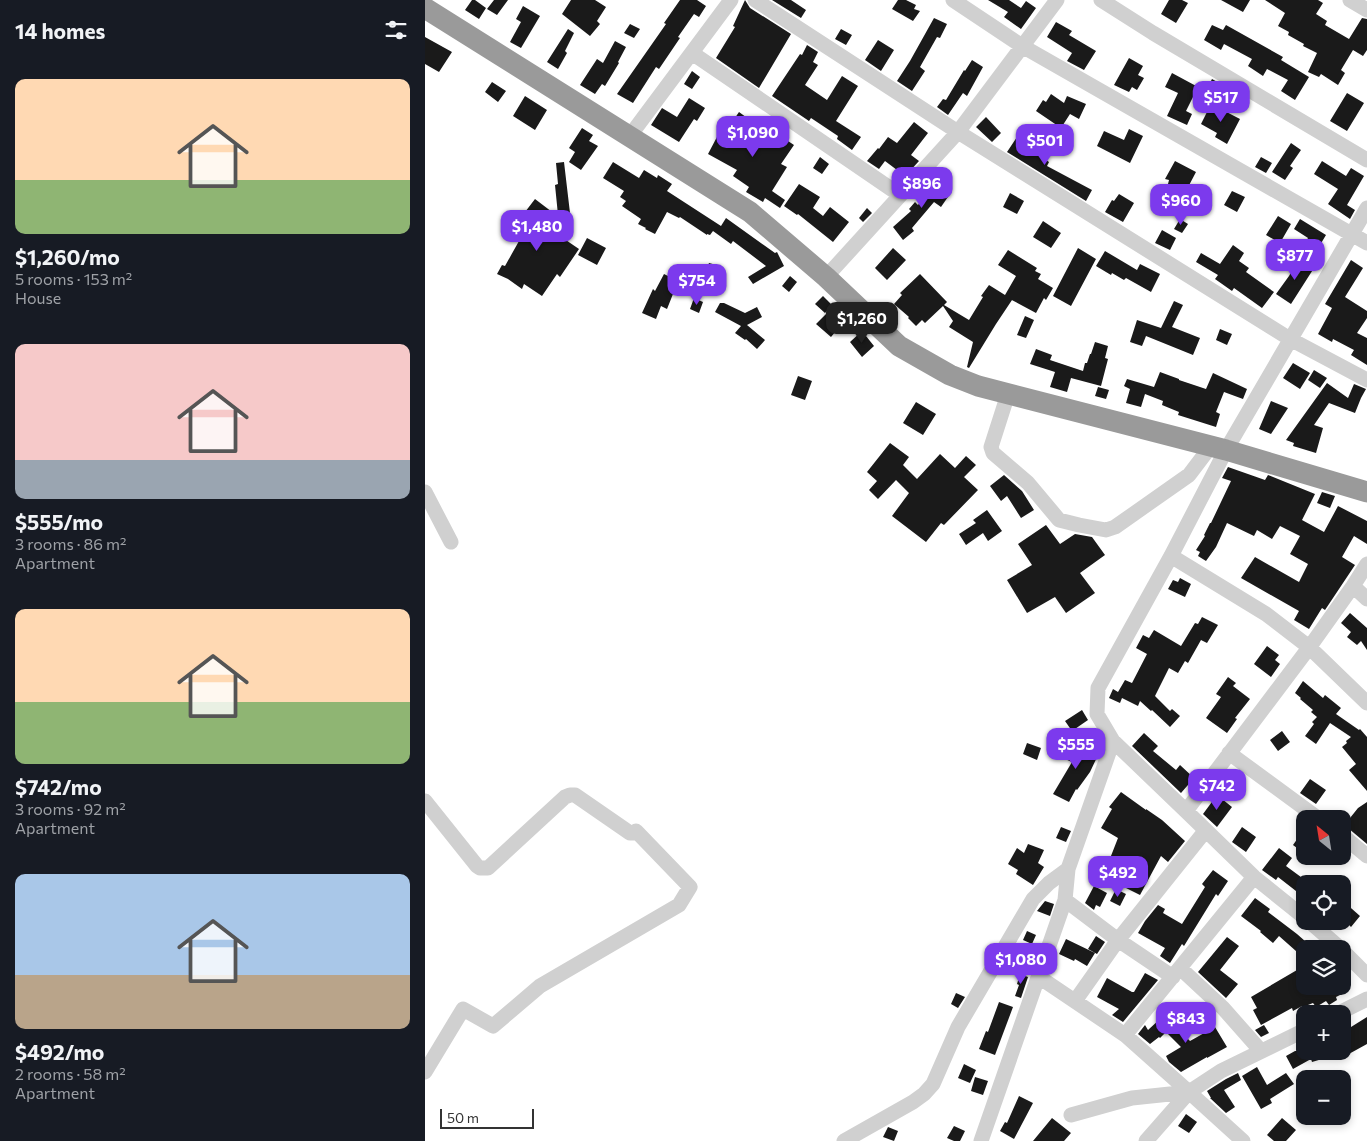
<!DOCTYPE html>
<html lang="en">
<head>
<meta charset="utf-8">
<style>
	body { margin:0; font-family:Commissioner,sans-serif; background:#242831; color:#f1f3f6; height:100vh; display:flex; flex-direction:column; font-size:19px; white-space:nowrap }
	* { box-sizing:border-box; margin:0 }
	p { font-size:16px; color:#9ea1a6 }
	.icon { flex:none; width:28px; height:28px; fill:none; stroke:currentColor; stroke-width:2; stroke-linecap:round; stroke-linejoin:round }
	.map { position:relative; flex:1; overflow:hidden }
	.panel { display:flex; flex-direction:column; background:#171b24; width:425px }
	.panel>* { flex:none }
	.needle { width:32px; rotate:330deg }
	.tools { position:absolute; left:871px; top:810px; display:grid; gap:10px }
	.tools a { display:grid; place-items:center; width:55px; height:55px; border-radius:10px; background:#171b24; box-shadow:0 2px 8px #0003; font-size:25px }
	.scale { position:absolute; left:15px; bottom:12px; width:94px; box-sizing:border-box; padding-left:5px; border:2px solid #333; border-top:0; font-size:14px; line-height:18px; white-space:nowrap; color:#333; -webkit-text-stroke:4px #fff; paint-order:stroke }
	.price { position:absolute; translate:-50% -42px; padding:0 11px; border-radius:10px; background:#7c3aed; color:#fff; font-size:16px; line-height:32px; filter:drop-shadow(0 1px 2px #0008) }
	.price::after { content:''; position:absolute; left:50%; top:30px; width:15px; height:11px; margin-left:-8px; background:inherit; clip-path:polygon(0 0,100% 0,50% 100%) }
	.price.selected { background:#222; color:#fff }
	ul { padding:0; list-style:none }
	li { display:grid; align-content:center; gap:10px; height:265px; padding:0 15px }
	li span { display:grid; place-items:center; height:155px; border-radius:10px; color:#555 }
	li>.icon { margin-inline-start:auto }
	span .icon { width:90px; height:90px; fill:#fffc; stroke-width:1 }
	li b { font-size:21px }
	h2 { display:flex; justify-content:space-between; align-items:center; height:60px; padding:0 15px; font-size:21px }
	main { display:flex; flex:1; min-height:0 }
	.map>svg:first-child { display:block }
	.building { fill:#1a1a1a }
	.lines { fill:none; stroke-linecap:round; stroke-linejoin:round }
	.minor { stroke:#d0d0d0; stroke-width:15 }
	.highway { stroke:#9a9a9a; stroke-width:21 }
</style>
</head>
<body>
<main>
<section class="panel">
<h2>14 homes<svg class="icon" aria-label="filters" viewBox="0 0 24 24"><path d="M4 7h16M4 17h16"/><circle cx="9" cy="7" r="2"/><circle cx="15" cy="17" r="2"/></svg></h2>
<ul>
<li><span style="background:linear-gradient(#ffd9b3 65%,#8fb573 0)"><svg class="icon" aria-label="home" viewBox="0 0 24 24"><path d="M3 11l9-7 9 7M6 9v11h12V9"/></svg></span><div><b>$1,260/mo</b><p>5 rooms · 153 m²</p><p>House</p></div></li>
<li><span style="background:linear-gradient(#f6c9c9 75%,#9aa5b1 0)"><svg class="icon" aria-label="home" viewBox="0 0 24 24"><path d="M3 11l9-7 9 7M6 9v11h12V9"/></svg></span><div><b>$555/mo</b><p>3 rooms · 86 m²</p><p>Apartment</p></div></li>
<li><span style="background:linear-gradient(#ffd9b3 60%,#8fb573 0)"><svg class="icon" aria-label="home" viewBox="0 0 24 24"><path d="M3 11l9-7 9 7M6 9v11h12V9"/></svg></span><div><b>$742/mo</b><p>3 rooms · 92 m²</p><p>Apartment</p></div></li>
<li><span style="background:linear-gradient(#a9c7e8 65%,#b9a48a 0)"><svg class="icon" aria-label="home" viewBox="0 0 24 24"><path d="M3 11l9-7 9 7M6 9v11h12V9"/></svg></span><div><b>$492/mo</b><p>2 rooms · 58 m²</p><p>Apartment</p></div></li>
</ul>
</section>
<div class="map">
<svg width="942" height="1141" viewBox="0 0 942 1141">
	<rect width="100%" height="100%" fill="#fff"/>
	<path class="building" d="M47,0H50L61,8L54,19L40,10Z
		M69,0H83L72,15L62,9Z
		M146,0H170L181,7L172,21L175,24L165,36L137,14Z
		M255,0H272L281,6L274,17L269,14L253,37L255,38L234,69L231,67L208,103L192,94L241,24L239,23Z
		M320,0L325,8L366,34L334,88L291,58L310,27L308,26Z
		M347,0H366L381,10L376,18Z
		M473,0H481L491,5L489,9L495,11L488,21L467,9Z
		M563,0H584L596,8L601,1L611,8L596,29L579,17L583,12Z
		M744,0H757L763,3L751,23L736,14Z
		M796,0H825L818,12Z
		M840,0H893L898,3L891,14L902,21L900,25L924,39L937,18L942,19V50L938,56L928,50L916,70L920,73L913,85L896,74L894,77L883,72L892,53L878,46L879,44L863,35L864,32L853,26L860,13Z
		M98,6L115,16L96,48L85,42L96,22L91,19Z
		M509,18L522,24L515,38L512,37L495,67L500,71L487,91L472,81L485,61Z
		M631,22L647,31L644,35L671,51L659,70L642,61L647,53L622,37Z
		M205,24L215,29L209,38L199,33Z
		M787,25L798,30L801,25L858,57L856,60L884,77L870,100L856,91L863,80L842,69L838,76L823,66L827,59L799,44L796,50L779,40Z
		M143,29L149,33L140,51L142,53L133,69L122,62Z
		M416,29L427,35L421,45L410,39Z
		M0,37L27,52L14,72L0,64Z
		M453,40L469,50L456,71L440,60Z
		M190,41L201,47L193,62L194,63L180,86L177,84L170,94L155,85L172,59L178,63Z
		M382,45L393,52L388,62L393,65L380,85L402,100L417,76L433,86L411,121L436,137L427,150L412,139L413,136L386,118L384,121L347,96L375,54L377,55Z
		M704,58L718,66L713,75L719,78L712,90L707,87L704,92L689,85Z
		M547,60L558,67L542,96L538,93L523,115L512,107L518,99L521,100L539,70L540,71Z
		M267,71L275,77L267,89L259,84Z
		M747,73L773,87L761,111L767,114L762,125L742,116L753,93L740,87Z
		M787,79L803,88L795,105L778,97Z
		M67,82L81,91L73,102L60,92Z
		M922,93L939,103L922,131L905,121Z
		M626,94L639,103L642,96L661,104L654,119L645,114L636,128L611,111L618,100L621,102Z
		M100,96L122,110L110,130L88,116Z
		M264,98L280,108L272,121L269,119L254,142L226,125L237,108L252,117Z
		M786,104L815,119L802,144L790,137L792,133L776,124Z
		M314,112L329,123L325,129L348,144L354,135L369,145L356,164L362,167L347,191L360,200L355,208L340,198L338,202L321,192L324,187L308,176L312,170L283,154L293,135L297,137Z
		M561,117L576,133L567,142L551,127Z
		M489,122L503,133L486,155L494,161L483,173L479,169L476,173L460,161L454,169L442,161L453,148L454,149L463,137L472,143Z
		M157,128L168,135L164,141L173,146L156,170L144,162L150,152L144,148Z
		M704,129L718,136L705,163L672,146L679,131L699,140Z
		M594,134H598L610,142L605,149L624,162L622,166L667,190L661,201L582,152Z
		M866,143L876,150L865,166L868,168L860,180L847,172Z
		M395,157L404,164L397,174L388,168Z
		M836,157L847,163L841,173L830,167Z
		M750,161L771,172L760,193L743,184L744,180L740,179Z
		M897,161L921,176L926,168L939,176L922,205L930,210L925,219L903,204L913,189L889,174Z
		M139,162L145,213L133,215L130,185L133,184L131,163Z
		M188,162L214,178L219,170L232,178L233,175L247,184L242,191L296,226L301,218L350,253L352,252L359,266L328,284L323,277L341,266L308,241L306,244L288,231L285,235L282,234V235L255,217L254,218L242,212L230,234L220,229L221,228L213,224L216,219L197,206L201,201L195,197L199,191L178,178Z
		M511,180L527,191L516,207L509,202L487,228L489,231L478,240L468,227L486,211L484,209L490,202L493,205Z
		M374,184L395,197L388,208L398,216L405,207L424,222L408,242L373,214L372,215L359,206Z
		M807,191L820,197L812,212L799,205Z
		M585,193L599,201L592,214L578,207Z
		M694,194L709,203L698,222L680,212L687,200L689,201Z
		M110,199L131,215L107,217L154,249L135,277L132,274L117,296L99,284L97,289L83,279L72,274L77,265L80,266L94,241L84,233Z
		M442,208L447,213L438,222L434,218Z
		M853,216L866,224L855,243L841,235Z
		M755,219L763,224L757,233L749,229Z
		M875,219L901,235L895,245L892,243L883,259L874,253L883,238L869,229Z
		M618,221L636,233L626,248L608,237Z
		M737,230L751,238L745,250L730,243Z
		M162,238L181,248L172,265L153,255Z
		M808,245L819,253L814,261L824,268L821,272L849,292L837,308L809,288L807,291L790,279L793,275L771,262L776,253L795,264Z
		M468,248L481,260L462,280L450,268Z
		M653,248L671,259L646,306L628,296Z
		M583,250L612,268L610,271L616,274L613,279L628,288L621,300L619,298L611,313L583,298L587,300L571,324L544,368L542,367L548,342L524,327L528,321L518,306L500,323L497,320L491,326L483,318L484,317L469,304L477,295L475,293L495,274L522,302L519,305L544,320L558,297L556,296L564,285L580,295L591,276L573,265Z
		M680,251L712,270L715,264L735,274L726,292L701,278L699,280L687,273L686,275L671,266Z
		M874,259L889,268L866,304L851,294L864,276Z
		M926,260L938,268L920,297L942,311V318L932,333L942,338V365L926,355L929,350L908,339L907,342L893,334L907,308L900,304Z
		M284,263L295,266L291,278L279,275Z
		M239,274L257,283L250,295L248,294L242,309L236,306L231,319L217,313L228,289L230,291Z
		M365,276L372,282L364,292L357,286Z
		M398,296L407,305L400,313L390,304Z
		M269,298L278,302L274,313L265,309Z
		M749,301L758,305L747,327L775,338L768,355L721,336L717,346L705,342L712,320L736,328Z
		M295,303H299L320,313L332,307L337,317L322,325L340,340L332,349L321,339L320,340L310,333L316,326L290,312Z
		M402,313L416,325L406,337L391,324Z
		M600,316L609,320L601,338L592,335Z
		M795,329L807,334L802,345L791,340Z
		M437,331L449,346L437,357L425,342Z
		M670,342L683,346L680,358L683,359L676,386L646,378L642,392L625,387L630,372L605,364L611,349L627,355L625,360L658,371L660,363H662L665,354H666Z
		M868,363L885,373L875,389L858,378Z
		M889,370L902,378L895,388L883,380Z
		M735,372L754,379V380L781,389L788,373L822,389L818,399L799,392L791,412L795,414L791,427L753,415L754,412L737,405L738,401L720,394L716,407L701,403L705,389L699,386L702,379L729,387Z
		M373,376L387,381L380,400L366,395Z
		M902,383L923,398L929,384L941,389L936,398L930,413L904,403L889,425L898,428L891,453L868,446L869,443L861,440Z
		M673,387L684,390L681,399L670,396Z
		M846,401L863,408L846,434L834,429Z
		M491,402L511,414L498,435L478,423Z
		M465,443L484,457L478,465L492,479L515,454L530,468L541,456L551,465L539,477L553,490L519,525L516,523L501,542L467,516L484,493L471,480L453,499L444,490L452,481L442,472Z
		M803,467L840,480L843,475L890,494L877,520L899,532L913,506L942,521V544L929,536L917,557L930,565L900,610L897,608L884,629L869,620L874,611L816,578L830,557L874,582L883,564L865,554L875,536L855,526L847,539L832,530L829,536L802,523L791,547L781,561L773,556L775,552L771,550L780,536L779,535L785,523H786L806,481L797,478Z
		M579,475L597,491L609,510L596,518L582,496L576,501L565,486Z
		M897,492L910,496L905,508L892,503Z
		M562,510L577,531L563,541L558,533L541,545L534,534L551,523L548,520Z
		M621,525L635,544L650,534L667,537L680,555L655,573L670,593L641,613L630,597L602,613L582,580L607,565L593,544Z
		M755,578L766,584L760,597L743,589L748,580L753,582Z
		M925,613L942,628V650L936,641L932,645L922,637L926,632L916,623Z
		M777,617L793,625L782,643L776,640L763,663L760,661L753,673L744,668L730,696L745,711L747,709L755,716L745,727L727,710L726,711L715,701L713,706L697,698L695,703L684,698L688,689L693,692L700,680L707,683L722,654L711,648L718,635L724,638L729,630L756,646L770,623L773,624Z
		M842,646L854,655L850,660L855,664L846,677L829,664Z
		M803,677L811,683L808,686L825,699L810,718L812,719L802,733L781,718L796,697L791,694Z
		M878,681L898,698L900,695L916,708L911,714L934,730L935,729L942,737V791L924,770L931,764L917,747L922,743L921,741L926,737L905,723L891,744L880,736L889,724L887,722L892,717L886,712L888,710L875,699L876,698L870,693Z
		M657,710L663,720L647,731L640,721Z
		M857,731L865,742L853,751L845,740Z
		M719,733L733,746L728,751L751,770L755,765L769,778L756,793L707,746Z
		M651,741L674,753L665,772L652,790L651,789L644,802L628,794L647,762L640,759Z
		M602,743L616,748L612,760L598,754Z
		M885,779L901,790L891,804L875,793Z
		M696,792L721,810V809L737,820L760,841L743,862L736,856L715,895L699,887L705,875L698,871L699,868L684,861L693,838L676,828L687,809L684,807Z
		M792,795L807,807L792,827L778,814Z
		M942,802V844L923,828L924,826L921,823L933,808Z
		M636,827L646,831L641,842L631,838Z
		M817,827L831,837L821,852L807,842Z
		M880,828V845L876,851L868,845Z
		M603,844L619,850L613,863L619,867L608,885L591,874L593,870L583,864L592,848L599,853Z
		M854,848L867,858L861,866L880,880V898L853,877L851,880L837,870Z
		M788,870L803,881L793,896L791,894L759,946L757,944L745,963L735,956L740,948L713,933L720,921L733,905L740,909L738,913L757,924L780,887L777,884Z
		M669,886L682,893L675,907L671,905L669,910L660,903Z
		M691,889L701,894L695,906L685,901Z
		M830,898L845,909L843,912L872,934L889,949H880V959L854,936L848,943L835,932L836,931L816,916Z
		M620,901L629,904L625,916L612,911Z
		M918,901L935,916L926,927L918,919Z
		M602,931L611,935L607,944L598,940Z
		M671,936L680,942L672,954L663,949Z
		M802,937L814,946L795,970L813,984L801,998L773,972Z
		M641,939L670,953L662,966L650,959L649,961L634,954Z
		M872,970L880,986H890L893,992L903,986H915L919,993L911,997L912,1000L904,1005L901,1001L891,1007L888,1003L878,1007L877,1006L868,1011L867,1008L836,1025L828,1010L832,1008L826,997Z
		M720,973L733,980L698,1022L687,1015L694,1009L672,997L682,978L707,992H709Z
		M595,974L603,977L596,998L590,996L594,985L592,984Z
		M531,993L540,997L533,1008L526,1004Z
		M574,1002L588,1007L570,1055L554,1049L561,1031L563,1032Z
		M942,1017V1044L922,1055L918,1047V1032Z
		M735,1019L741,1025L745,1021L765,1041L790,1027L802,1047L782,1058V1057L756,1072L744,1062L741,1056L756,1047L741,1032L735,1038L734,1037L725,1044L713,1034L720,1025L723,1030Z
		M839,1025L844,1033L836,1037L830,1030Z
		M870,1051H914V1054L887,1062L886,1059L868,1069L861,1056Z
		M539,1064L551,1070L545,1083L533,1078Z
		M832,1067L842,1085L861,1073L869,1084L845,1099L847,1103L836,1109L817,1076Z
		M813,1073L816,1080L799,1090L810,1107L801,1113L785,1098H786L782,1091L801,1079Z
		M550,1077L563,1081L558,1095L546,1091Z
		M594,1096L608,1103L589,1139L575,1131L580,1122L582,1123Z
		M761,1114L772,1122L764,1133L753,1126Z
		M627,1118L646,1133L639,1141H608Z
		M857,1118L871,1130L861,1141H849L842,1135Z
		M529,1126L540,1131L535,1141H529L522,1138Z
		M463,1127L473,1131L469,1141L458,1137Z"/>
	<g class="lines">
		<path class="minor" d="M330,0L533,132L865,339L942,380
			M528,0L597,46L942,243
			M676,0L728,33L942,160
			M925,0L942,10
			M267,53L475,195
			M204,137L306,0
			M401,277L533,132L632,0
			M583,394L566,447L568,453L603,483L634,520L654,525L681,530L690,527L764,475L786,446
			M0,492L26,542
			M746,556L841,614L884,647L942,703
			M928,586L942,599
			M804,753L894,819
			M0,801L52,866L55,868H63L140,797L145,795H150L205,833H209L211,831L265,887L254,905L115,986L68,1026L38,1009L0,1072
			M761,811L886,645L928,586L942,564
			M918,836L942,856
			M640,900L693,940L748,977
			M880,918L829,877L761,811L688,741L672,714L673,688L746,556L801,450L942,208
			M884,921L916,949
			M918,951L942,975
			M755,968L798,1008L836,1051
			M614,977L700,1035L764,1092L707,1098L646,1115
			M650,1001L693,940L781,830
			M912,1014L942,999
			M700,1035L829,877
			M764,1092L818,1141
			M419,1141L488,1102L499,1094L508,1084L533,1027L608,899L624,883L643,869
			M556,1141L640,900L643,869L688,741
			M721,1141L764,1092L796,1071L880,1030"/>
		<path class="highway" d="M0,8L325,212L401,277L474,346L525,375L553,386L801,450L942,492"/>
	</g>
</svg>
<div class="tools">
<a><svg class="needle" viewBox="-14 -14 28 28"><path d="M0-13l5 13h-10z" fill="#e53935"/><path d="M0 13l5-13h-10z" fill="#9ea1a6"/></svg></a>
<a><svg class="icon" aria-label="locate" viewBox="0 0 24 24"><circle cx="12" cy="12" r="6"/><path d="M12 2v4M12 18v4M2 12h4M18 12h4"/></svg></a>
<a><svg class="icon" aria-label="layers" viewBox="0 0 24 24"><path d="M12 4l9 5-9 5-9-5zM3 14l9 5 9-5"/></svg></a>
<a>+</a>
<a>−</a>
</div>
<div class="scale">50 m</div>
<b class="price" style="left:796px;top:123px">$517</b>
<b class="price" style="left:328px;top:158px">$1,090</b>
<b class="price" style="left:620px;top:166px">$501</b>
<b class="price" style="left:497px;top:209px">$896</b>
<b class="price" style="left:756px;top:226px">$960</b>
<b class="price" style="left:112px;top:252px">$1,480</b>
<b class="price" style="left:870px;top:281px">$877</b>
<b class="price" style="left:272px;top:306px">$754</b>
<b class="price selected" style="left:437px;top:344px">$1,260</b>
<b class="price" style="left:651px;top:770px">$555</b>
<b class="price" style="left:792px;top:811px">$742</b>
<b class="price" style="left:693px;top:898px">$492</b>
<b class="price" style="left:596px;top:985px">$1,080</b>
<b class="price" style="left:761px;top:1044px">$843</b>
</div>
</main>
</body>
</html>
